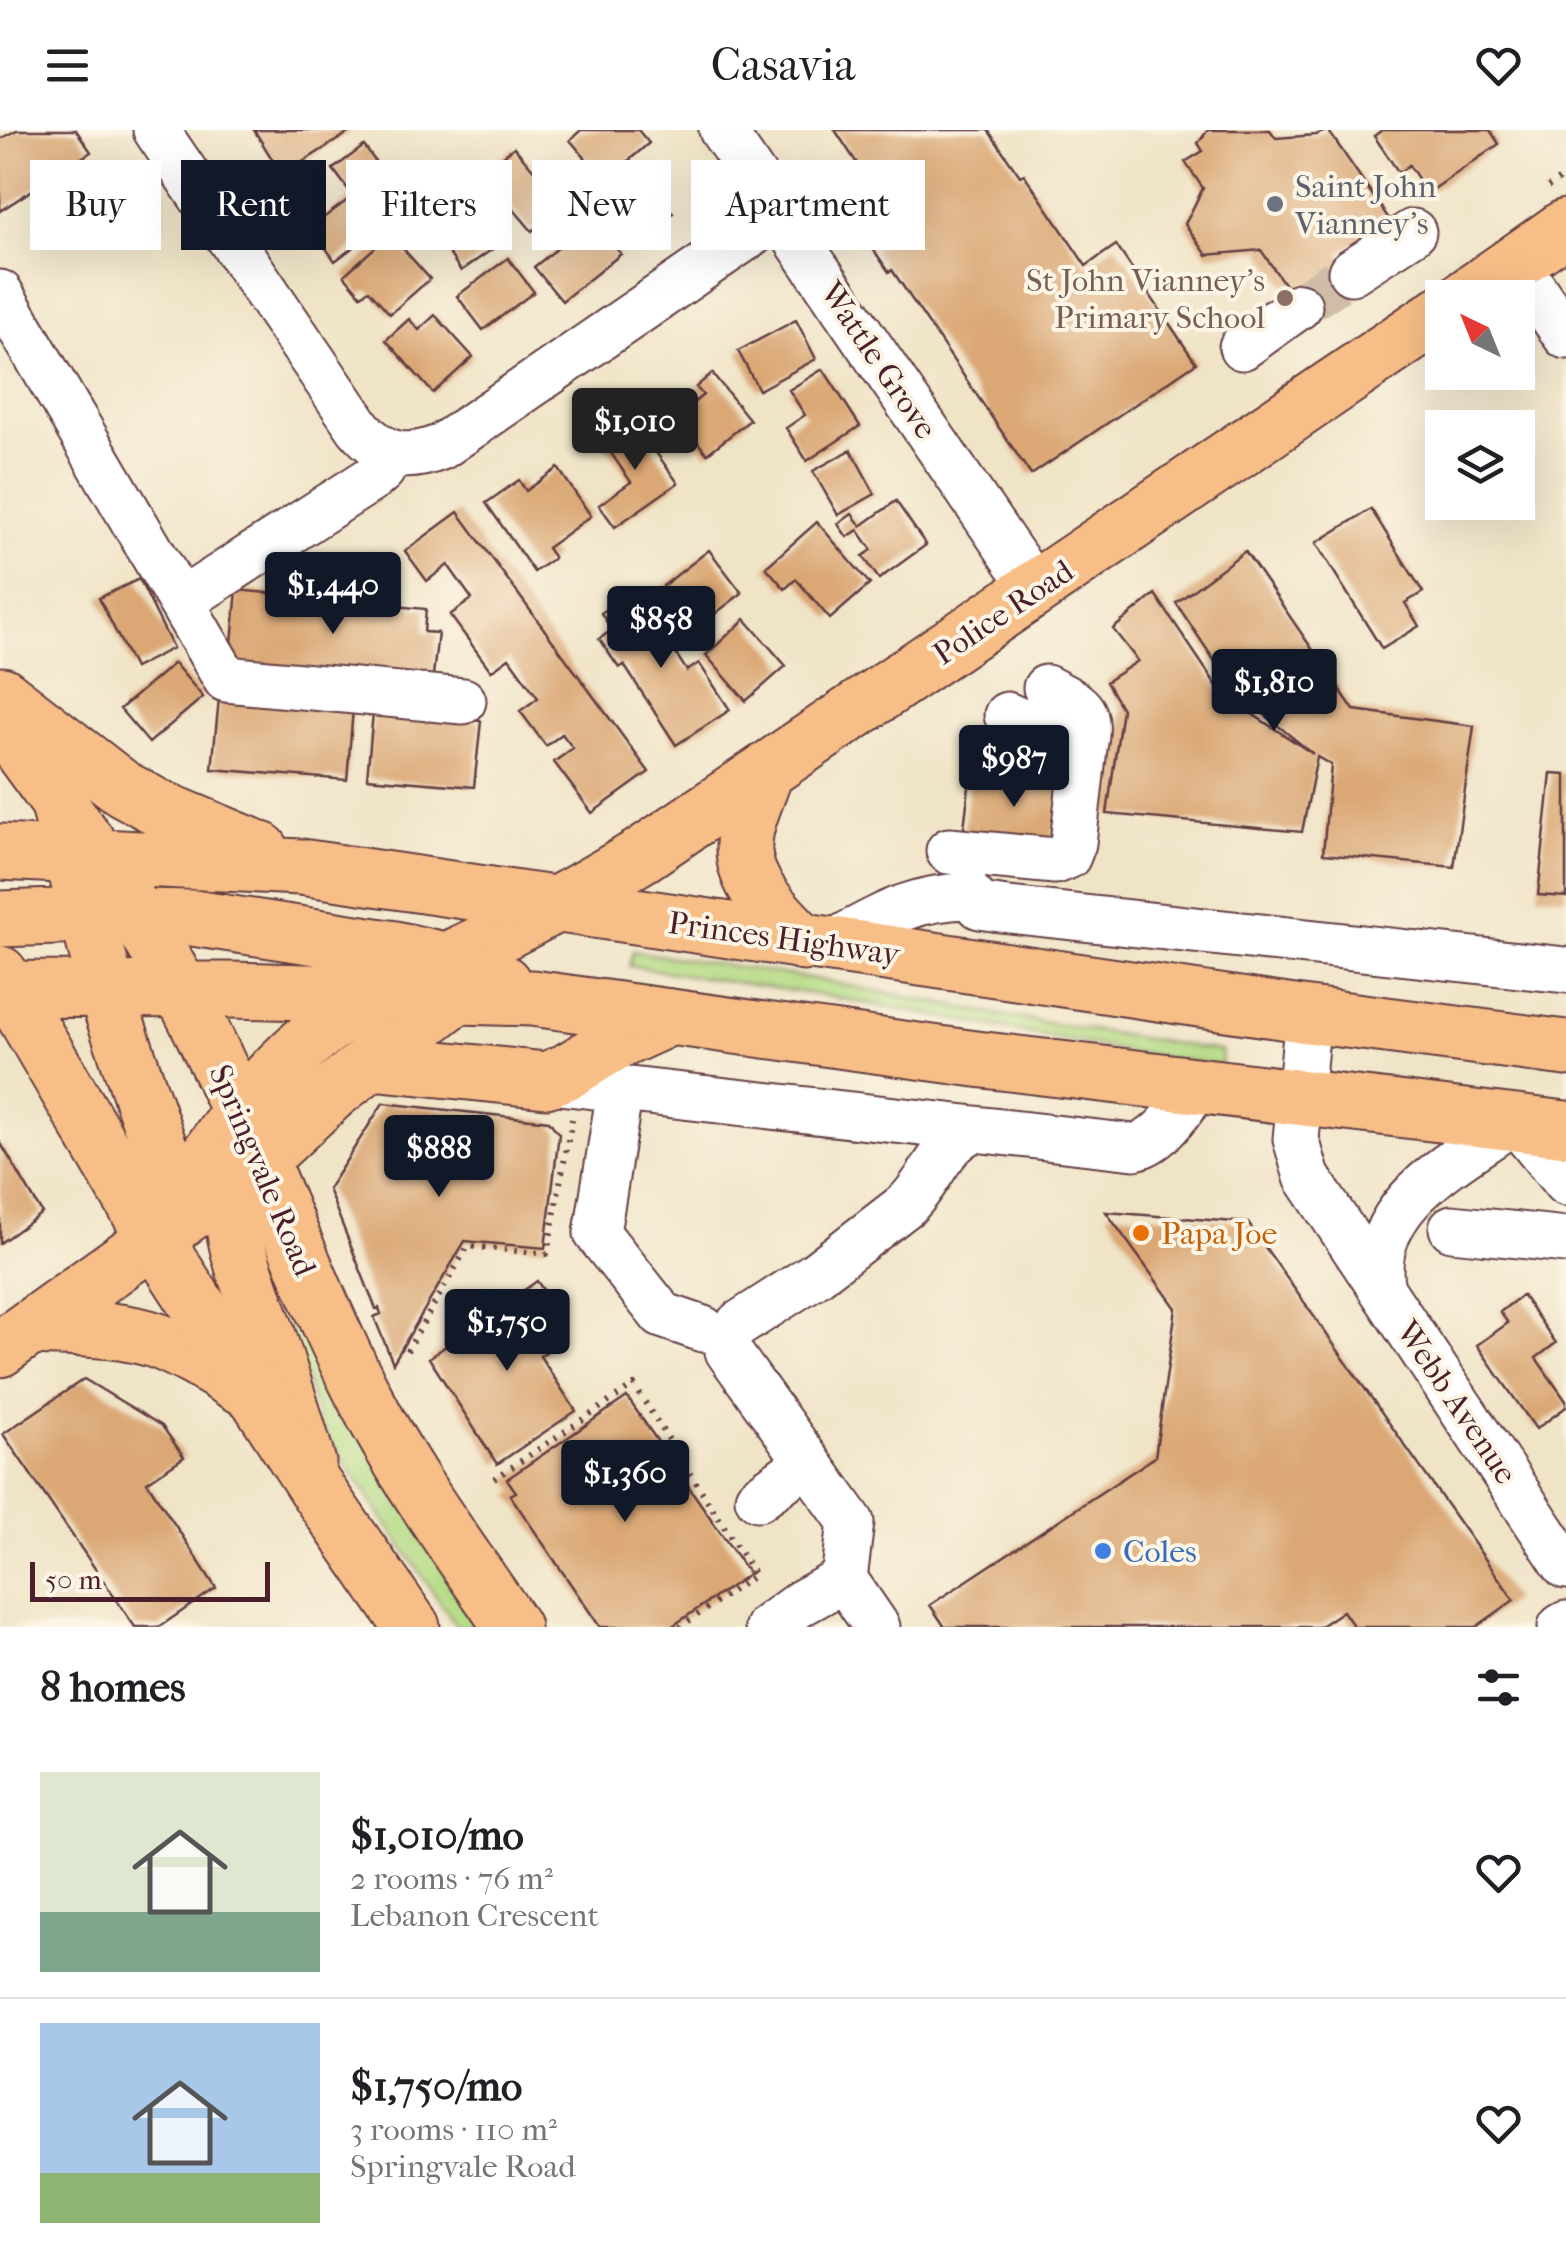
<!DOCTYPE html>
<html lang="en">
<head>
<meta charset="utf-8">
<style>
	body { margin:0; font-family:"IM FELL French Canon",serif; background:#f2f2f2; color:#202124; height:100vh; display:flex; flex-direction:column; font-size:38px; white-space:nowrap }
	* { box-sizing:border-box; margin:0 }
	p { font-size:32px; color:#757577 }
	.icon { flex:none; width:55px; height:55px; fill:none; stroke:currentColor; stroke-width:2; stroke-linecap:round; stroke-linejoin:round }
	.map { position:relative; height:1497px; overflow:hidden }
	.drawer { display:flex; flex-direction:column; background:#fff; flex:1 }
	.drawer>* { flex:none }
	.guide { position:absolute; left:30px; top:30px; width:1000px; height:90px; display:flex; gap:20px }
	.needle { width:65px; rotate:317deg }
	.tools { position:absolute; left:1425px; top:150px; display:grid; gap:20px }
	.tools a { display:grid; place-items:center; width:110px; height:110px; border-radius:0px; background:#fff; box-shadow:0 10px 40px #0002; font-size:50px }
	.scale { position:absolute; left:30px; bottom:25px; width:240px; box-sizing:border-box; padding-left:10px; border:5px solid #4a1f2b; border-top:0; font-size:28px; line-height:35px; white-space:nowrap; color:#4a1f2b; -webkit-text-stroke:8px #fcf5e5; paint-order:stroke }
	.price { position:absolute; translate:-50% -85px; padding:0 22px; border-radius:10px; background:#111827; color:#fff; font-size:32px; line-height:65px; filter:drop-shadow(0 2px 5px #0008) }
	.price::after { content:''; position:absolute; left:50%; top:60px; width:30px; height:22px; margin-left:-15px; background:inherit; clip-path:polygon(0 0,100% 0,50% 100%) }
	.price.on { background:#222; color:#fff }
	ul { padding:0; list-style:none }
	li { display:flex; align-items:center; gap:30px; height:250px; padding:0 40px }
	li+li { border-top:2px solid #e0e0e0 }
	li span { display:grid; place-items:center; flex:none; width:280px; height:200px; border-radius:0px; color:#555 }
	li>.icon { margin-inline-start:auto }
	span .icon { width:120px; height:120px; fill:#fffc; stroke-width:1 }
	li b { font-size:42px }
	h2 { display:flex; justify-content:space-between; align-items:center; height:120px; padding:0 40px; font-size:42px }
	.pill { padding:0 35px; border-radius:0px; background:#fff; box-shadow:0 10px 40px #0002; font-size:35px; line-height:90px }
	.pill.on { background:#111827; color:#fff }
	header { display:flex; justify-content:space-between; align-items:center; height:130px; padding:0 40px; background:#fff; font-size:45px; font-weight:600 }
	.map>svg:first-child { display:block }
	.green { fill:#b3da83; stroke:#7e7c57; stroke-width:2.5 }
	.building { fill:#daa775 }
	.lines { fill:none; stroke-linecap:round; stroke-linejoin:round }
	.minor-tunnel { stroke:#cfbda8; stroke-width:45; stroke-dasharray:45 22; stroke-linecap:butt }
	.minor-casing { stroke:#633d42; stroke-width:49 }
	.major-casing { stroke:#633d42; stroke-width:59 }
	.highway-casing { stroke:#633d42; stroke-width:59 }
	.path { stroke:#633d42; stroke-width:6; stroke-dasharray:2.5 8; stroke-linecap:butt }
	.minor { stroke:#fff; stroke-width:45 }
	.major { stroke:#f7be87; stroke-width:55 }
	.highway { stroke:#f7be87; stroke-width:55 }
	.worship-dot { fill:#6b7280; stroke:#fcf5e5; stroke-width:4 }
	.education-dot { fill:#8d6e63; stroke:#fcf5e5; stroke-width:4 }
	.food-dot { fill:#e8710a; stroke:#fcf5e5; stroke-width:4 }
	.shop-dot { fill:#3f7fe0; stroke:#fcf5e5; stroke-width:4 }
	.labels { text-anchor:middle; stroke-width:8; stroke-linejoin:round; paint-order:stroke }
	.worship-label { font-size:32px; fill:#5b616d; stroke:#fcf5e5; text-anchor:start }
	.education-label { font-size:32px; fill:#785e54; stroke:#fcf5e5; text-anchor:end }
	.street-label { font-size:32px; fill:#4a1f2b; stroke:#fcf5e5 }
	.food-label { font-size:32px; fill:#c56008; stroke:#fcf5e5; text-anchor:start }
	.shop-label { font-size:32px; fill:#366cbe; stroke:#fcf5e5; text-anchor:start }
</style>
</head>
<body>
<header><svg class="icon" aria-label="menu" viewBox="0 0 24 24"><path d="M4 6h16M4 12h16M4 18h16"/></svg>Casavia<svg class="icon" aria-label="heart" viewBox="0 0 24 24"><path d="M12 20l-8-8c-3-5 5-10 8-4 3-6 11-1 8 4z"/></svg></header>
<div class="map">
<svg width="1566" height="1497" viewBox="0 0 1566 1497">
	<rect width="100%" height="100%" fill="#fcf5e5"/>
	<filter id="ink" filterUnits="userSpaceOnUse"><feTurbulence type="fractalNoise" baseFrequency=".01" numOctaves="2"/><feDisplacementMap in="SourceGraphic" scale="20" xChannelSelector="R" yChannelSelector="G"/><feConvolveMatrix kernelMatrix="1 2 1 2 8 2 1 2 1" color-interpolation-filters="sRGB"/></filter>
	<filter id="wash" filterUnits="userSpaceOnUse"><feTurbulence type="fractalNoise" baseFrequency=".0048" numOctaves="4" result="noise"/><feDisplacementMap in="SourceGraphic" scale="40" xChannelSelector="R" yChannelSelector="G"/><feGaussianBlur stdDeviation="2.25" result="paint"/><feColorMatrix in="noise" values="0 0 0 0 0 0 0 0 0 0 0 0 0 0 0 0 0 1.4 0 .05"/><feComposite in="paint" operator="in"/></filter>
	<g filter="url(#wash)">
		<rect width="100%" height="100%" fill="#f0e4c7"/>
		<path class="green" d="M633,821L815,849L999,885L1221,921L1222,935L1130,922L837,868L629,836Z
			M264,1117L275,1131L475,1497H457L320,1296Z"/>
		<g id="blocks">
			<path class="building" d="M17,0H76L91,22L0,81V9Z
				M254,0H353L282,45Z
				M581,0H638L649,13L605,51L570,10Z
				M835,0H988L1020,46L1024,44L1086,136L1116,115L1196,233L1031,345L892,140L889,142L873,119L880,114L842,59L864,44Z
				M1208,0H1270L1276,8L1316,5L1328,0L1389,89L1339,123L1357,150L1306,186L1261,120L1207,125L1185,94L1203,58L1185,32L1203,21L1198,13Z
				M1382,0H1490L1499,14L1428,63L1409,35L1399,43L1374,6Z
				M364,16L408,76L335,131L311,97L353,66L333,39Z
				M514,17L563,75L532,101L483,43Z
				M641,43L673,83L642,107L611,67Z
				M465,49L507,109L461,141L432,99L459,81L446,62Z
				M583,77L621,124L562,171L534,137L569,109L559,97Z
				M390,104L430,149L390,184L369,160L361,165L344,145Z
				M508,128L534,162L483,200L457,166Z
				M435,185L473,227L433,263L386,210L409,189L419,200Z
				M796,190L816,229L759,260L738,221Z
				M823,239L860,296L807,331L786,298L805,285L789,260Z
				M712,243L750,290L707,324L677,286L703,265L696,257Z
				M632,289L678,353L615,397L599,375L631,352L602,310Z
				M851,320L875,364L838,385L813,341Z
				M558,338L591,386L547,418L554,428L534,442L486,373L519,350L526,361Z
				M896,371L926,415L879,449L863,426L872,420L858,400L847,407L838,394L852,384L861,396Z
				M1371,379L1423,462L1405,473L1419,496L1382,519L1316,413Z
				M458,382L649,642L592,683L554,632L573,618L562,604L546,616L520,581L538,568L509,528L491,541L450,485L472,469L448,435L427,451L405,421Z
				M817,392L870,454L830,489L796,449L785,459L766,437Z
				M709,420L742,463L695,499L663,456Z
				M1245,421L1354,580L1474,596L1454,737L1323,724L1331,635L1317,627L1302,702L1107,684L1122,579L1106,552L1138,531L1113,499L1155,464L1223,565L1313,624L1234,560L1176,473Z
				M139,449L173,518L134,538L99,468Z
				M237,460L426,479L424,502L438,503L432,554L230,534Z
				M635,461L687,541L699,533L730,580L676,615L624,535L619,538L599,509L612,500L601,483Z
				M745,489L786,536L746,571L706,525Z
				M174,533L203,567L149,613L120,579Z
				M219,568L353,579L347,650L212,639Z
				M373,582L481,591L474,657L367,648Z
				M1019,631L1066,635L1045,741L962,714L972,633L1018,637Z
				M1551,643L1566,644V767L1538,765Z
				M383,973L549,991L559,1004L545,1118L465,1111L393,1233L374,1187L381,1184L379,1178L376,1179L328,1059Z
				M0,1012L42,1083L0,1113Z
				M1106,1082L1248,1093L1514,1470L1476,1497H1354L1343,1481L1319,1497H945L930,1475L1155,1327L1176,1178Z
				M537,1151L557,1180L544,1189L559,1212L540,1226L576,1281L497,1334L429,1228Z
				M1522,1165L1556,1213L1536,1228L1566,1271V1277L1536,1299L1477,1215L1508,1193L1500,1182Z
				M84,1249L162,1296L184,1327L147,1352L216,1458L159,1497H135L3,1304Z
				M627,1267L749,1444L671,1497H600L510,1365L516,1362L507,1349Z"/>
		</g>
	</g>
	<g filter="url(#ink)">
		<use href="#blocks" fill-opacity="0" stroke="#633d42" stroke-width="2.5"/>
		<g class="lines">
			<path class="minor-tunnel" d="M1299,176L1351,142"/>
			<g class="minor-casing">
				<path id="minor" d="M156,0L359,298C383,327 407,331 441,317L780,84
					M722,0L1036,460
					M1515,132L1566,206
					M1351,142L1413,102
					M0,163L226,549L463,571
					M1242,217L1299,176
					M182,471L373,348L382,340L391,324
					M1046,558C1080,576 1092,577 1084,618
					M949,721L1055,731L1068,726L1073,713L1084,618C1056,594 1036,601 1007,585
					M829,815C878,788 912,766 971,766L980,776L1000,779L1566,840
					M1308,885L1296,1009L1307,1047L1566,1436
					M541,950L1134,1017C1162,1012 1182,976 1199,956
					M620,960L597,1103L662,1185L703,1199
					M1517,993L1566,1053
					M1452,1098L1566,1110
					M1382,1159C1365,1077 1456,1031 1512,992
					M739,1194L815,1145L907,1074C932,1050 939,1016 972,1000
					M728,1221L851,1392L844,1449L877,1497
					M758,1368L808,1332
					M768,1497L801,1473L844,1449
					M1561,1497L1566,1494"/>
			</g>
			<g class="major-casing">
				<path id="major" d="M1465,168L1566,97
					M766,641C758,665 743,694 744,719C744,757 780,787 804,813
					M60,679L113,884L165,1034L166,1065L159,1096
					M372,932L546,950L568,941L612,914L671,887
					M234,1026C223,1097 245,1142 268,1206C282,1248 295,1290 308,1333
					M155,1109C201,1033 254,949 327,896C374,862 430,839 482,813C537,786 589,757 642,725L1442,183
					M32,1197C73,1199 118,1197 158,1211C192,1224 224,1246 256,1264
					M0,1219L246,1043L334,961L483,845"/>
			</g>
			<g class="highway-casing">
				<path id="highway" d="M2,565L122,658L155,676L261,720
					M0,592C64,680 130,766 182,862C252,993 297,1135 365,1268C406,1349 461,1422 512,1497
					M0,722L301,737L1308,885L1566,918
					M0,789L86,786L193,788L395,819L435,828L503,853
					M0,844L155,1109L315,1357L412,1497
					M0,859L231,860L532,868L976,929L1566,999"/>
			</g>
			<path class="path" d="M1548,57L1566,45
				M407,1221L468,1116L547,1124L572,989
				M494,1349L634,1255L755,1445L680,1497"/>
			<use href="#minor" class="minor"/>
			<use href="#major" class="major"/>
			<use href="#highway" class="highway"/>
		</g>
	</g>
	<circle class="worship-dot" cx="1275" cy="74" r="10"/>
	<circle class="education-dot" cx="1285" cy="168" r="10"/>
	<circle class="food-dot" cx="1141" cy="1103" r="10"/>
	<circle class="shop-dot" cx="1103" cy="1421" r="10"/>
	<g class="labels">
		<g class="worship-label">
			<text x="1295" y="67">Saint John<tspan x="1295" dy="37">Vianney's</tspan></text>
		</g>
		<g class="education-label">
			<text x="1265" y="161">St John Vianney's<tspan x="1265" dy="37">Primary School</tspan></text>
		</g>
		<g class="street-label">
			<text transform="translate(879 230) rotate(56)" y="11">Wattle Grove</text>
			<text transform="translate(1003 482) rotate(-34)" y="11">Police Road</text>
			<text transform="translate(784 808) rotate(8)" y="11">Princes Highway</text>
			<text transform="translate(263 1040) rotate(67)" y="11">Springvale Road</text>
			<text transform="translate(1457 1272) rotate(56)" y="11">Webb Avenue</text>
		</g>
		<g class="food-label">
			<text x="1161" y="1114">Papa Joe</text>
		</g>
		<g class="shop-label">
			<text x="1123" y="1432">Coles</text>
		</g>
	</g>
</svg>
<div class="tools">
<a><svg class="needle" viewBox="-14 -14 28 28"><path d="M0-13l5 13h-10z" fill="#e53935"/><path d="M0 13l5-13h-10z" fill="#757577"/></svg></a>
<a><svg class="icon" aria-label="layers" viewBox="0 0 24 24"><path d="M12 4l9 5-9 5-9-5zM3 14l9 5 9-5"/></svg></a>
</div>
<div class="scale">50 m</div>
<b class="price on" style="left:635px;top:343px">$1,010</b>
<b class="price" style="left:333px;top:507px">$1,440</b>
<b class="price" style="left:661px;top:541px">$858</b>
<b class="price" style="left:1274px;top:604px">$1,810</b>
<b class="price" style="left:1014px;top:680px">$987</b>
<b class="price" style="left:439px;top:1070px">$888</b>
<b class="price" style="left:507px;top:1244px">$1,750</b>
<b class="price" style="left:625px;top:1395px">$1,360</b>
<div class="guide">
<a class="pill">Buy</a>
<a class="pill on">Rent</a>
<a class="pill">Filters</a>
<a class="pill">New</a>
<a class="pill">Apartment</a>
</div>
</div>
<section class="drawer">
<h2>8 homes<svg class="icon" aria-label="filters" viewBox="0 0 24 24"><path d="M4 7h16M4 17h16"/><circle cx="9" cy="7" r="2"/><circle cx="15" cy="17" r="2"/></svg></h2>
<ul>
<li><span style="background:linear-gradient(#dfe7d0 70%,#7fa58c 0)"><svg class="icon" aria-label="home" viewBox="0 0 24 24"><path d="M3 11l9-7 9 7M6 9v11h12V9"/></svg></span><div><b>$1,010/mo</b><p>2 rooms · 76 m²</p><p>Lebanon Crescent</p></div><svg class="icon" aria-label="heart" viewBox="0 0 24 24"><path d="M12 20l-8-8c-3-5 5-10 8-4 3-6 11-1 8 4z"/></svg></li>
<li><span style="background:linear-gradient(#a9c7e8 75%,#8fb573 0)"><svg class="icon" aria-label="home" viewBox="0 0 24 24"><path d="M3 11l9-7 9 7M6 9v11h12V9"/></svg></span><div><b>$1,750/mo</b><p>3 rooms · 110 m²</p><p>Springvale Road</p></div><svg class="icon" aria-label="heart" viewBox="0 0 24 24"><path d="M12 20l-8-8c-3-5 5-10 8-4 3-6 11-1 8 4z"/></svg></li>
</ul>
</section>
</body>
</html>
